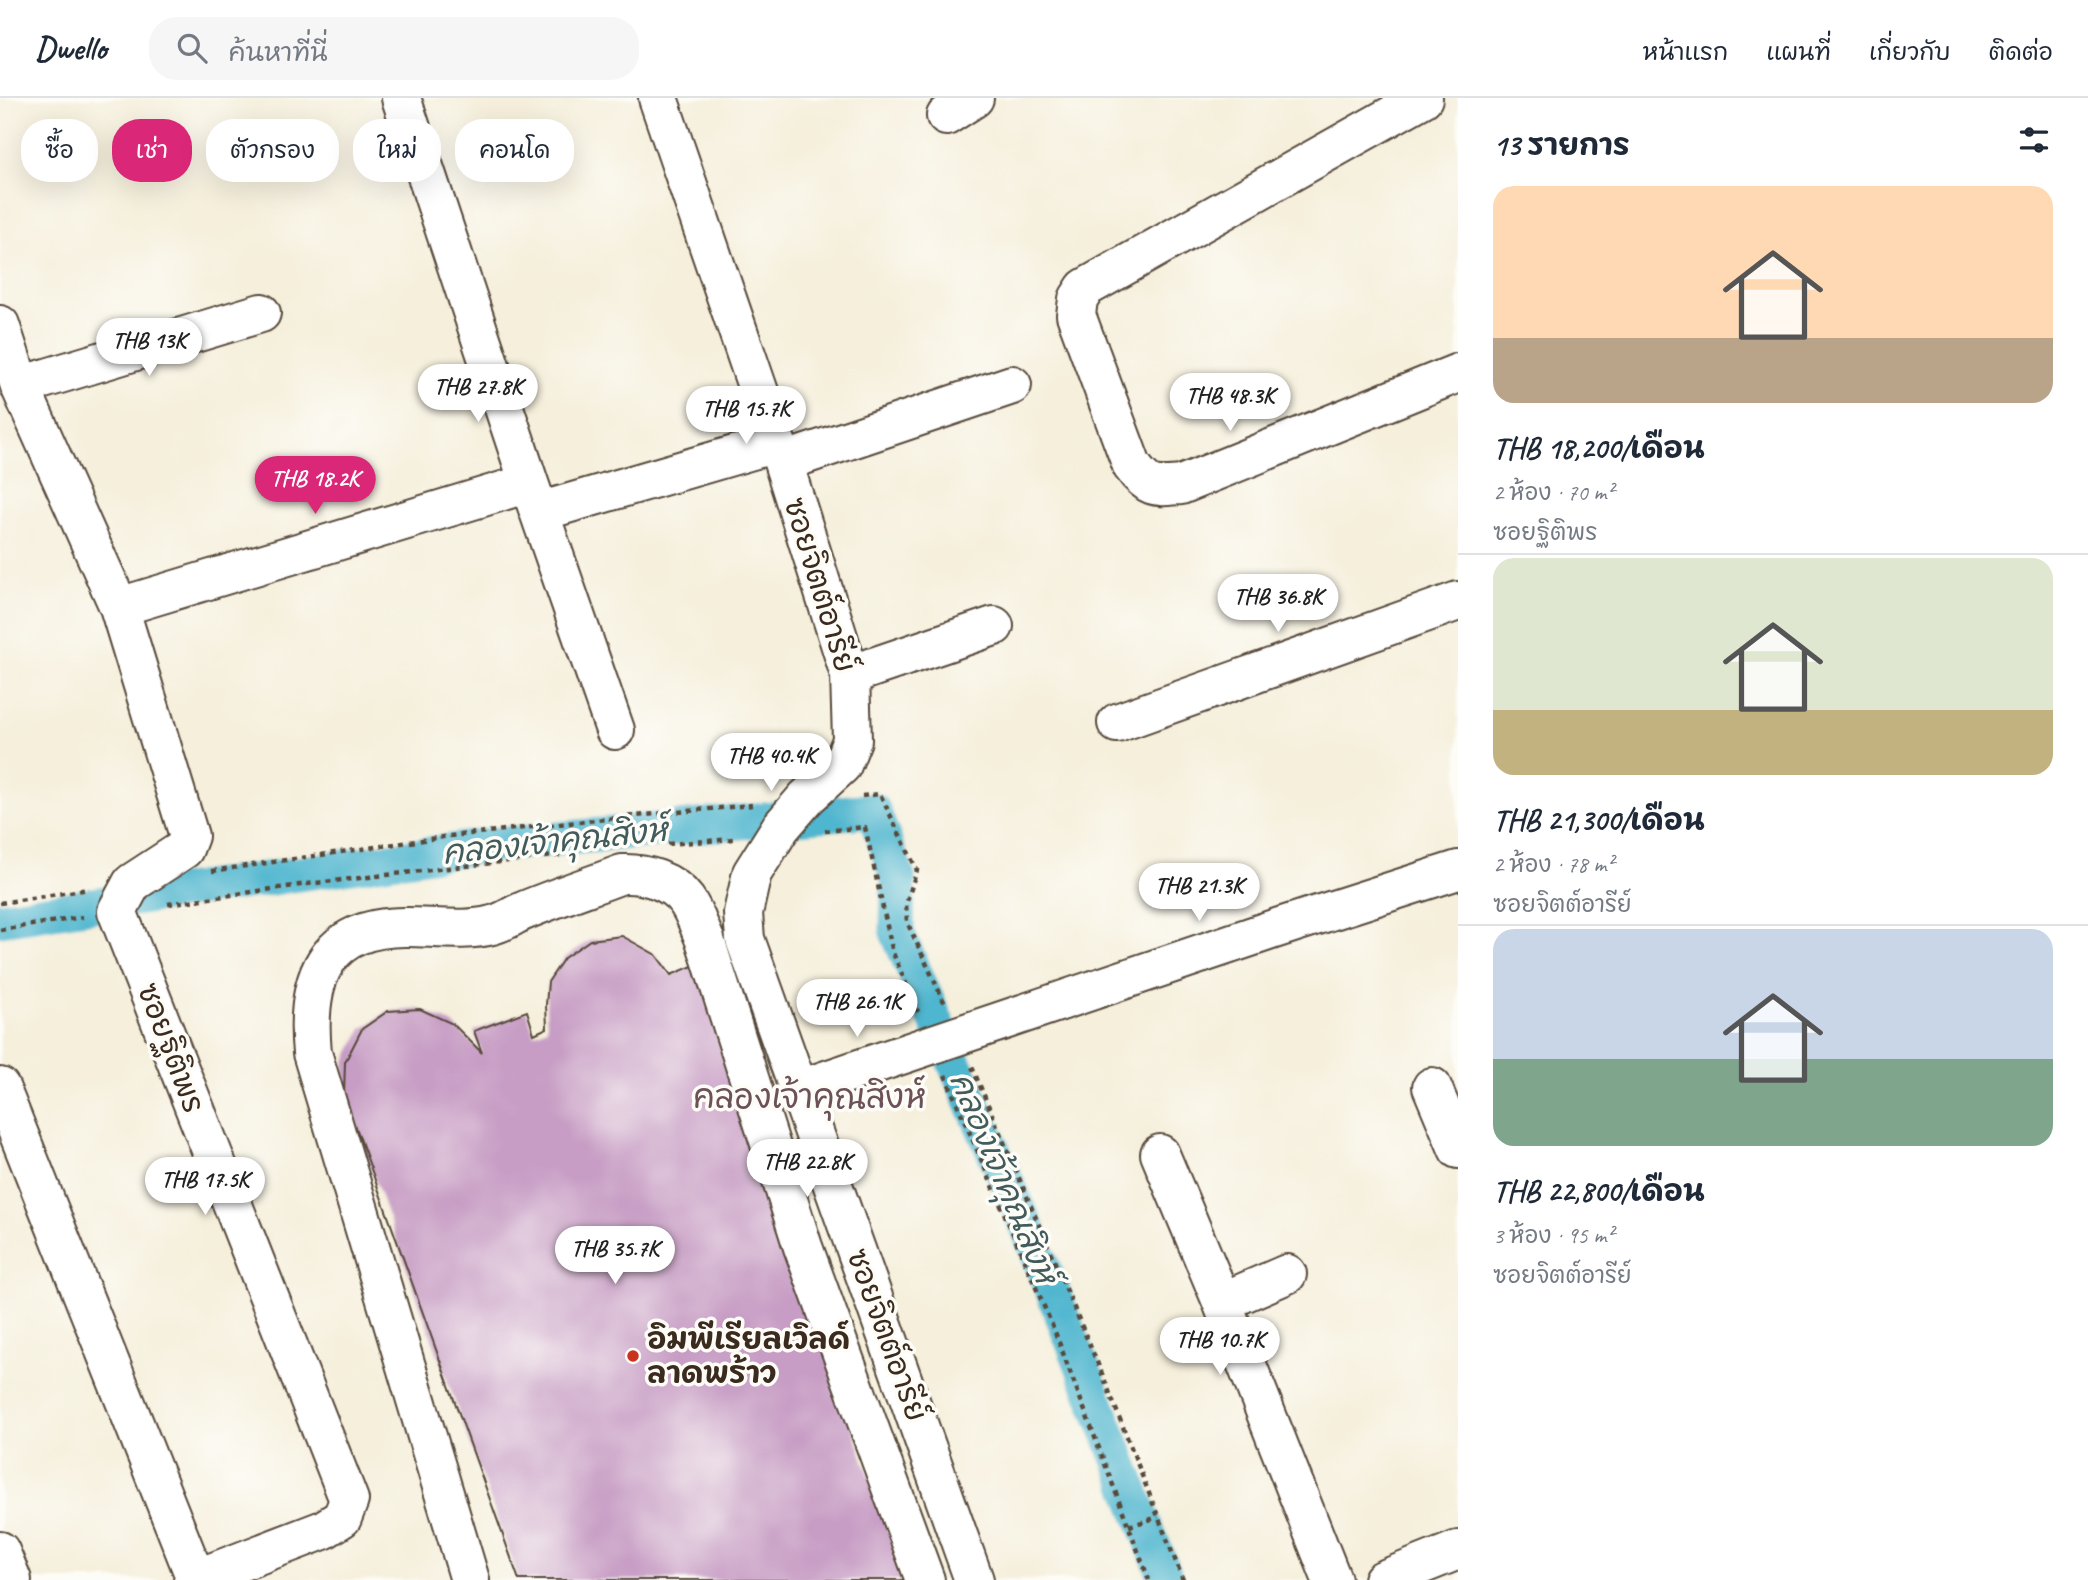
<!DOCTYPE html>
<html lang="th">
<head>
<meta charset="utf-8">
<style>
	body { margin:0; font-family:Caveat,"Playpen Sans Thai",sans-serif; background:#f6f6f7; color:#1f2937; height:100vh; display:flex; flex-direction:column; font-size:26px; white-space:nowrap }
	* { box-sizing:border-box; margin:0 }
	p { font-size:23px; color:#747a83 }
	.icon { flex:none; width:38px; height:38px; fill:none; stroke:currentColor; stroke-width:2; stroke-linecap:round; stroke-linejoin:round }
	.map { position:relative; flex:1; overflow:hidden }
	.drawer { display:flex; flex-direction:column; background:#fff; width:630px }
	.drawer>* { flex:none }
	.guide { position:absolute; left:21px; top:21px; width:665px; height:63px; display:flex; gap:14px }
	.price { position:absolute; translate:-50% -60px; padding:0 16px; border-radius:24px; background:#fff; color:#222; font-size:23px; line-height:46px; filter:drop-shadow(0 2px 4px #0008) }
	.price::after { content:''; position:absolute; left:50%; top:42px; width:21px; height:16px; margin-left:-10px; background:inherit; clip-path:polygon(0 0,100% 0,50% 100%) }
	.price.on { background:#db2777; color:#fff }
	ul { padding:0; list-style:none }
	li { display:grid; align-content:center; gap:14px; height:371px; padding:0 35px }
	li+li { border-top:2px solid #e0e1e3 }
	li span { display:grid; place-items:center; height:217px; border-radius:21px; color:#555 }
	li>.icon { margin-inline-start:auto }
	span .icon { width:126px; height:126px; fill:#fffc; stroke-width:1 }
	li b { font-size:30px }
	h2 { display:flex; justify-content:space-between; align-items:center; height:84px; padding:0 35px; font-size:30px }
	.chip { padding:0 24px; border-radius:28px; background:#fff; box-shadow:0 7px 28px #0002; font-size:24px; line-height:63px }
	.chip.on { background:#db2777; color:#fff }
	header { display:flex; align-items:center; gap:42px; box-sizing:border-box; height:98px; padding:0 35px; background:#fff; border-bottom:2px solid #e0e1e3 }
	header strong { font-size:33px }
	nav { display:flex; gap:38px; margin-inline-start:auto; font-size:24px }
	.search { width:490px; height:63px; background:#f6f6f7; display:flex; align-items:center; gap:18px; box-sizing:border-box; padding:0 24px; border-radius:28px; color:#747a83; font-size:26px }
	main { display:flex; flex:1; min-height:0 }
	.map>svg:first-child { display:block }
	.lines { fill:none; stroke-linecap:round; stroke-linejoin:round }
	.canal { stroke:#50b6cf; stroke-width:35 }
	.building { fill:#c79dc5 }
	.minor-casing { stroke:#57483a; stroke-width:42 }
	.path { stroke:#57483a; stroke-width:4.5; stroke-dasharray:5 5; stroke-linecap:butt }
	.minor { stroke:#fff; stroke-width:38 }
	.minor-bridge-casing { stroke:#57483a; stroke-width:42; stroke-linecap:butt }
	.minor-bridge { stroke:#fff; stroke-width:38 }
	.poi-dot { fill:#c8321e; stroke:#fdfcf7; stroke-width:2.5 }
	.labels { text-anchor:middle; stroke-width:7; stroke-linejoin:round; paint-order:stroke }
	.street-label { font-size:30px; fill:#3b2a1e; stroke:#fdfcf7 }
	.poi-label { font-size:30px; font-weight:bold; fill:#3b2a1e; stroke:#fdfcf7; text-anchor:start }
	.water-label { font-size:32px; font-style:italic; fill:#425b5c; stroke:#fdfcf7 }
	.quarter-label { font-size:33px; fill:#6c5258; stroke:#fdfcf7 }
</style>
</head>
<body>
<header>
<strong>Dwello</strong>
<div class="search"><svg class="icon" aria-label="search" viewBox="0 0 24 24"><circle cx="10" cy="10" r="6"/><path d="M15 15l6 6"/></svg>ค้นหาที่นี่</div>
<nav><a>หน้าแรก</a><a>แผนที่</a><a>เกี่ยวกับ</a><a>ติดต่อ</a></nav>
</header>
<main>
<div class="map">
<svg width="1458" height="1482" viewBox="0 0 1458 1482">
	<rect width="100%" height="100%" fill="#fdfcf7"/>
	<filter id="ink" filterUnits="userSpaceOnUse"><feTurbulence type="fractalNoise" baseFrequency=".0143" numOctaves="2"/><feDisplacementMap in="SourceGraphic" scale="14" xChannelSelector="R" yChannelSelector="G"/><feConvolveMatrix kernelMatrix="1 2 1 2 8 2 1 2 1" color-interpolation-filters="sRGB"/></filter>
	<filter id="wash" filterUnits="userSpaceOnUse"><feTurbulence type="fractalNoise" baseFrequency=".00686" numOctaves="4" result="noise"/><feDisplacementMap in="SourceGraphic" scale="28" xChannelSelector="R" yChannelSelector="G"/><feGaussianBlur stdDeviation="1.57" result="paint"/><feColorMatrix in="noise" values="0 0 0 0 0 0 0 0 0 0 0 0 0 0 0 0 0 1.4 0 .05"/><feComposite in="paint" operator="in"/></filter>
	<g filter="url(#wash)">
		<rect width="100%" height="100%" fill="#f5efdb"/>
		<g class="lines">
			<path class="canal" d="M0,821L490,747L873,712L898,780L897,834L1029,1134L1167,1482"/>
		</g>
		<g id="blocks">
			<path class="building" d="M622,838L656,857L671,877L695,867L905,1482H519L357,1032L351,1034L344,997L345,964L362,931L388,913L420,911L453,926L482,955L474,933L527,913L534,936L547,930L546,907L548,884L564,860L590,842Z"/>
		</g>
	</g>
	<g filter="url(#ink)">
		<use href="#blocks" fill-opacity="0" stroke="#57483a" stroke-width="2"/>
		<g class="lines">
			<g class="minor-casing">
				<path id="minor" d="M401,0L529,385L615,632
					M658,0L783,364L850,577L852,642L842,667L806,700
					M1423,0L1085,190L1078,201L1076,217L1132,368C1149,391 1155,389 1181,387L1458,275
					M946,18L974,0
					M0,227L20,288L119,509L189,738L184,751L132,785L117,813L349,1402L342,1420L323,1432L193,1482
					M20,288L261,215
					M783,364L1012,287
					M539,414L776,345
					M119,509L529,385
					M850,577L994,528
					M1117,625L1458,503
					M781,729L752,775L743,815L745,841L974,1482
					M0,989L196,1481
					M1432,989L1458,1051
					M800,991L1277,830L1458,772
					M1160,1056L1222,1204L1332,1482
					M1222,1204L1287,1176
					M0,1453L12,1482
					M470,1482L312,955C305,882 323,828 407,829C433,829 467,834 492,827C502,825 512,818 521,814C554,800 588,789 622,776C645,775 672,783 686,802C695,814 699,829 705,842L803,1149L925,1482
					M1383,1482L1458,1452"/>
			</g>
			<path class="path" d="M862,698L880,696L917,772L906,806L907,824L945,906
				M624,719L626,742
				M825,733L865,729L893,855L918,914
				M668,746L733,741
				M212,773L450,738L624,719L752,707
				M0,805L89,791
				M168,806L307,786L562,757
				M0,832L83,819
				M972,969L1105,1283L1183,1482
				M945,977L1055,1234L1149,1482
				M1129,1428L1158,1419"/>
			<use href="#minor" class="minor"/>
			<g class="minor-bridge-casing">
				<path id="minor-bridge" d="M781,729L806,700"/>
			</g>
			<use href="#minor-bridge" class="minor-bridge"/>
		</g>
	</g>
	<circle class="poi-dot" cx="633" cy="1258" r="7"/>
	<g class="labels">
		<g class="street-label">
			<text transform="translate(820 487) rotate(73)" y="10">ซอยจิตต์อารีย์</text>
			<text transform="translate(171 950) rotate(69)" y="10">ซอยฐิติพร</text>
			<text transform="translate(887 1237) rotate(70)" y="10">ซอยจิตต์อารีย์</text>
		</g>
		<g class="poi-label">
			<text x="647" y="1251">อิมพีเรียลเวิลด์<tspan x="647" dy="34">ลาดพร้าว</tspan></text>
		</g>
		<g class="water-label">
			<text transform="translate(555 743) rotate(-6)" y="11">คลองเจ้าคุณสิงห์</text>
			<text transform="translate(1004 1080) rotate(67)" y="11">คลองเจ้าคุณสิงห์</text>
		</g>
		<g class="quarter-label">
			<text x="810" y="1010">คลองเจ้าคุณสิงห์</text>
		</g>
	</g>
</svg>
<b class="price" style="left:149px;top:280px">THB 13K</b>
<b class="price" style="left:478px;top:326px">THB 27.8K</b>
<b class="price" style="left:1230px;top:335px">THB 48.3K</b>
<b class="price" style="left:746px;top:348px">THB 15.7K</b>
<b class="price on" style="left:315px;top:418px">THB 18.2K</b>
<b class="price" style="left:1278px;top:536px">THB 36.8K</b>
<b class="price" style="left:771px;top:695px">THB 40.4K</b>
<b class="price" style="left:1199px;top:825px">THB 21.3K</b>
<b class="price" style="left:857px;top:941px">THB 26.1K</b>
<b class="price" style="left:807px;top:1101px">THB 22.8K</b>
<b class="price" style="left:205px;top:1119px">THB 17.5K</b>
<b class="price" style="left:615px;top:1188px">THB 35.7K</b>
<b class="price" style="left:1220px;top:1279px">THB 10.7K</b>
<div class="guide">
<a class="chip">ซื้อ</a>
<a class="chip on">เช่า</a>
<a class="chip">ตัวกรอง</a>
<a class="chip">ใหม่</a>
<a class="chip">คอนโด</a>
</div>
</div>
<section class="drawer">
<h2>13 รายการ<svg class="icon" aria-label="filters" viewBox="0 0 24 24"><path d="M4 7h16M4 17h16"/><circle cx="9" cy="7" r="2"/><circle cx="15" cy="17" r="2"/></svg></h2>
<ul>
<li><span style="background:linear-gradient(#ffd9b3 70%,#b9a48a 0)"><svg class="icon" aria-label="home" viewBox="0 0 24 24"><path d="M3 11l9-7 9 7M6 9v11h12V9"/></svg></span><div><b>THB 18,200/เดือน</b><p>2 ห้อง · 70 m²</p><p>ซอยฐิติพร</p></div></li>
<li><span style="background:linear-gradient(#dfe7d0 70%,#c2b280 0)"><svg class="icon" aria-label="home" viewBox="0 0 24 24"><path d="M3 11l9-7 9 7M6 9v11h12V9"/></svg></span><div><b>THB 21,300/เดือน</b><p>2 ห้อง · 78 m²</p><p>ซอยจิตต์อารีย์</p></div></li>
<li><span style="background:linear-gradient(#c9d6e8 60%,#7fa58c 0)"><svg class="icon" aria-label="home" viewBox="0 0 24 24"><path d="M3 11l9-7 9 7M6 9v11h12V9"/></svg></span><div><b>THB 22,800/เดือน</b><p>3 ห้อง · 95 m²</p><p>ซอยจิตต์อารีย์</p></div></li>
</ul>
</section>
</main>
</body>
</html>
